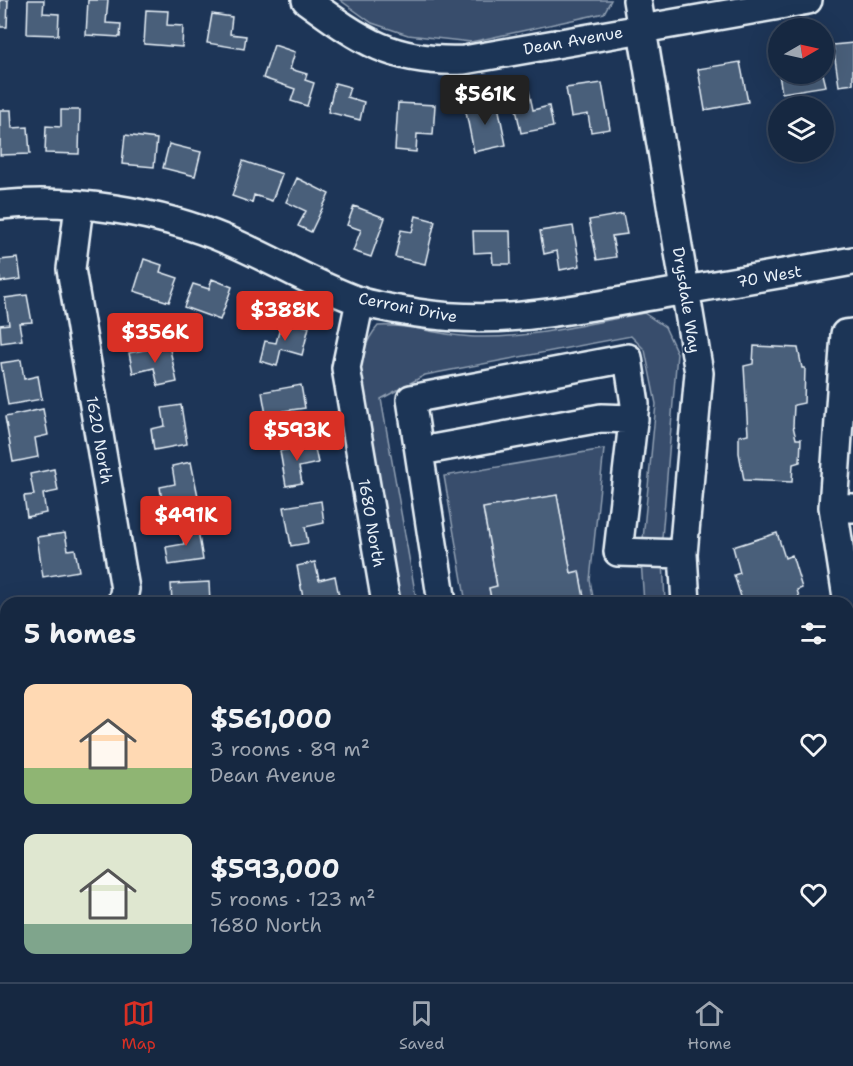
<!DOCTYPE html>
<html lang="en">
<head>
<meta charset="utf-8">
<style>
	body { margin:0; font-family:"Shantell Sans",sans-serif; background:#23344c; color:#f1f3f6; height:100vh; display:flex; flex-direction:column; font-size:22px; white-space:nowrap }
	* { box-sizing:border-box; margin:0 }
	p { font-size:20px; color:#9ea6b1 }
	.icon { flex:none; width:33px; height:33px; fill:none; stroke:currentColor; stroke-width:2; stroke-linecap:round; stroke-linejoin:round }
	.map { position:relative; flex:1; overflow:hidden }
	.details { position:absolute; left:0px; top:597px; width:854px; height:386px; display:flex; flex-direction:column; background:#162841; border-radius:18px 18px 0 0; box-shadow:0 6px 24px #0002,0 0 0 2px #35445a }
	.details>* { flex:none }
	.needle { width:39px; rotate:81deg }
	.fabs { position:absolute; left:768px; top:18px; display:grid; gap:12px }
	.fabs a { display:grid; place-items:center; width:66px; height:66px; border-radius:50%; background:#162841; box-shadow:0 6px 24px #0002,0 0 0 2px #35445a; font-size:30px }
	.price { position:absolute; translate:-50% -51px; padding:0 14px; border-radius:6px; background:#d93025; color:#fff; font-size:20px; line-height:39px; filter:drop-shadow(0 2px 3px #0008) }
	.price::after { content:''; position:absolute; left:50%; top:36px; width:18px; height:14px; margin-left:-9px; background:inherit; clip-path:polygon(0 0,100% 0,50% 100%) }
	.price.current { background:#222; color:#fff }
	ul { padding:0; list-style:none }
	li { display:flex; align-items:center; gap:18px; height:150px; padding:0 24px }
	li span { display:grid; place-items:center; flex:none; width:168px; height:120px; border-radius:12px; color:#555 }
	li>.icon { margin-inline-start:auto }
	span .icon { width:72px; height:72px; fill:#fffc; stroke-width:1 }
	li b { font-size:26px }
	h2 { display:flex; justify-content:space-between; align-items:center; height:72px; padding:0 24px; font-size:26px }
	.dock { display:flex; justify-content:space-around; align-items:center; height:84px; border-top:2px solid #35445a; background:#162841; font-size:16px; color:#9ea6b1 }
	.dock a { display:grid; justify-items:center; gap:3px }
	.dock .current { color:#d93025 }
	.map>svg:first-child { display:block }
	.green { fill:#374d6c; stroke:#909fb2; stroke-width:1.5 }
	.building { fill:#495e7a; stroke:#e8f1f8; stroke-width:1.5 }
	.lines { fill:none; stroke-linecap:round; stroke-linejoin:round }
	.minor-casing { stroke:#e8f1f8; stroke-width:32 }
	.minor { stroke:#1d3557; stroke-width:27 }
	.labels { text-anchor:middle; stroke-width:4.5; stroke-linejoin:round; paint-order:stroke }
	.street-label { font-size:16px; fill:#e8f1f8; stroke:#1d3557 }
</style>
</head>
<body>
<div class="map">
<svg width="853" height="982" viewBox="0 0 853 982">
	<rect width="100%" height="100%" fill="#1d3557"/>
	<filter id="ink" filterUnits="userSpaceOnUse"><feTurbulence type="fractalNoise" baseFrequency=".0167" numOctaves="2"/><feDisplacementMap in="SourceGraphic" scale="12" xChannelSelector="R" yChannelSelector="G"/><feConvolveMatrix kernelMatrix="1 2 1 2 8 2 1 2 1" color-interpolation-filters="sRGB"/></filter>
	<g filter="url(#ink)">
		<path class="green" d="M340,0H611L604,13L471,42L408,35L372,23Z
			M644,313L665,327L677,353L662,538L665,603H644L641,560L656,404L645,350L631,336L425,375L381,399L417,603H396L358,378C361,358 365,341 378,326C412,324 445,337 479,337C534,338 591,323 644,313Z
			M604,449L590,580L594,603H585L579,572L571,573L557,495L483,508L497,586L489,588L492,603H466L444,476Z"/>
		<path class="building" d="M0,0H8L7,27H0Z
			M28,0H44L43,13L59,14L58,35L27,34Z
			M88,0H108L106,23L121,24L120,37L86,35Z
			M146,10L168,11L167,25L183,26L182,47L144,44Z
			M212,14L232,17L230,34L246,36L244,49L207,43Z
			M853,43V84L839,86L833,45Z
			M274,45L295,52L290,69L307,74L305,80L314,83L307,106L291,101L295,89L263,78Z
			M740,62L748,102L705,110L698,69Z
			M779,74H823L826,86L782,93Z
			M335,83L350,87L347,97L364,102L360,120L328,112Z
			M602,83L610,129L591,132L588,114L571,117L566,88Z
			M529,91L533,110L549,106L553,127L521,133L513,94Z
			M497,101L506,145L474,152L465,107Z
			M398,103L435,105L433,135L417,134L416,152L395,150Z
			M0,110H11L12,128L28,127L30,154L0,155Z
			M61,110H80L79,154L45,153L46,126L61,127Z
			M125,135L157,139L154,167L122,164Z
			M169,144L201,152L195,176L163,168Z
			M243,161L282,174L272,201L254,195L252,203L232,196Z
			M297,178L329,194L311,232L298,226L306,211L286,202Z
			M354,206L385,218L371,257L353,251L361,230L347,225Z
			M623,214L627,234L612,236L616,257L597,260L589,220Z
			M416,216L435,221L425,264L395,257L401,230L412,232Z
			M573,226L580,266L560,270L557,251L544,254L540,231Z
			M473,231H510L511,264H493L492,252L474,253Z
			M18,258L21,279L0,282V260Z
			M144,259L162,265L160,272L178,278L169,302L134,291Z
			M212,279L232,287L220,320L184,307L193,284L209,289Z
			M27,295L32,322L19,323L22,340L1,343L0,325L9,324L5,298Z
			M282,320L309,327L302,355L281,349L277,366L260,361L265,341L276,343Z
			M169,345L177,382L158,386L154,368L133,373L129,353Z
			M754,346L798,348L802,368H805L804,403L794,405L793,426L796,439H801L800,462L793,464L792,482L744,480L739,453V436L748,434L744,366L753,364Z
			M21,360L24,379L38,376L42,399L8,405L1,363Z
			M301,385L305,408L284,411L287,429L269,432L262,392Z
			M181,405L187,444L154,450L151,429L165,426L162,408Z
			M43,409L48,435L35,438L38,457L13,462L5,417Z
			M314,444L318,463L299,467L302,483L286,486L280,451Z
			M191,462L199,501L163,508L160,487L175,484L172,466Z
			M54,469L58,491L43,494L46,513L27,517L24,496L34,495L30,474Z
			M557,495L571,573L579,571L585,603H492L489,588L497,586L483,508Z
			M321,501L324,523L305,527L308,543L291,546L284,507Z
			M197,524L203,560L169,565L166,547L184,544L181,527Z
			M65,533L68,550L75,549L79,571L43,577L37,537Z
			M777,533L785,558L792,555L802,588L797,590L801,603H743L734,575L740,573L733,547Z
			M315,562L319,580L335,576L339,596L304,603L297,566Z
			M209,582L210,603H172L171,584Z
			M0,928L6,932V959L1,967Z
			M848,969H851L853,982H828L827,976H848Z
			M16,976H57L54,982H17L14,979Z
			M182,976H201L203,982H165Z
			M307,976H347L348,982H307Z"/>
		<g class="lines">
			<g class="minor-casing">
				<path id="minor" d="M306,0C361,40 392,63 464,60L808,0
					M637,0L699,373L683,554L686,603
					M0,205C73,198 159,211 227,240C272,259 314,285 359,301C377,307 399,310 417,313C503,326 568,310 651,296C719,284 786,273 853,261
					M79,206L71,269L125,589L122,603
					M360,301L346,368L386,603
					M421,451L601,418L634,419
					M833,507L845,334L853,333
					M442,603L411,399L628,358L635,404L618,552L683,554
					M852,630L833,507L853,508
					M848,682L853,681
					M0,723L6,726
					M848,920L853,919
					M252,976L253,982
					M507,982L532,976"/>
			</g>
			<use href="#minor" class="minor"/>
		</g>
	</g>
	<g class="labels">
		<g class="street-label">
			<text transform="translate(573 40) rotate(-10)" y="6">Dean Avenue</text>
			<text transform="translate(769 276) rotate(-10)" y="6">70 West</text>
			<text transform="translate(687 300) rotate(81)" y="6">Drysdale Way</text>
			<text transform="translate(408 307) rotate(11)" y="6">Cerroni Drive</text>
			<text transform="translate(100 440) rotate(80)" y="6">1620 North</text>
			<text transform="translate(372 523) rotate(80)" y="6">1680 North</text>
		</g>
	</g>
</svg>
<div class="fabs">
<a><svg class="needle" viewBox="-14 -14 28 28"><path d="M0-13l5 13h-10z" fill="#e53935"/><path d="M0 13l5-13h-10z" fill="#9ea6b1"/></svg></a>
<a><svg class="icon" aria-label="layers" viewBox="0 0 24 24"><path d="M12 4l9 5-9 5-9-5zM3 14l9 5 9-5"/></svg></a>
</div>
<b class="price current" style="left:485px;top:126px">$561K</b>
<b class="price" style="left:285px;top:342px">$388K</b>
<b class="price" style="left:155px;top:364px">$356K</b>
<b class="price" style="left:297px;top:462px">$593K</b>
<b class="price" style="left:186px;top:547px">$491K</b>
<section class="details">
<h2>5 homes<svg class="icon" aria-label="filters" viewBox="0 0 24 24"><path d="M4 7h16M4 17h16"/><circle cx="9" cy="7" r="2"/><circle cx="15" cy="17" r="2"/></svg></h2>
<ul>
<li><span style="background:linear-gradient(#ffd9b3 70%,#8fb573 0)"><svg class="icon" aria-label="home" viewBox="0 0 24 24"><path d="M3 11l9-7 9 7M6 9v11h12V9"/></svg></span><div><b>$561,000</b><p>3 rooms · 89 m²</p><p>Dean Avenue</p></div><svg class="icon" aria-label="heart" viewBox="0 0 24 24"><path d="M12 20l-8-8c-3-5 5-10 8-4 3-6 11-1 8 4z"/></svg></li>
<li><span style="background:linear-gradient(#dfe7d0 75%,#7fa58c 0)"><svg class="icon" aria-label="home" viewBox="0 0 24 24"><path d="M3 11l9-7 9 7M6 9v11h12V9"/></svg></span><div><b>$593,000</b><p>5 rooms · 123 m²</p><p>1680 North</p></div><svg class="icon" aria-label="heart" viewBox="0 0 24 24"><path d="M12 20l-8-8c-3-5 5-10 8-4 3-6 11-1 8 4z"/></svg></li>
</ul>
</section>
</div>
<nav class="dock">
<a class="current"><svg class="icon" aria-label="map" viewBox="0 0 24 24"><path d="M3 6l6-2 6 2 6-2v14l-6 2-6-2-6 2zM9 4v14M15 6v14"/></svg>Map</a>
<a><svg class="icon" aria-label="saved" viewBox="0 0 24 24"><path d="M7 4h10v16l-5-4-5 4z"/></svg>Saved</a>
<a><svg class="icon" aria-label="home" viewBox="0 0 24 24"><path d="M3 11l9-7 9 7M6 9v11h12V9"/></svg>Home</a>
</nav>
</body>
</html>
